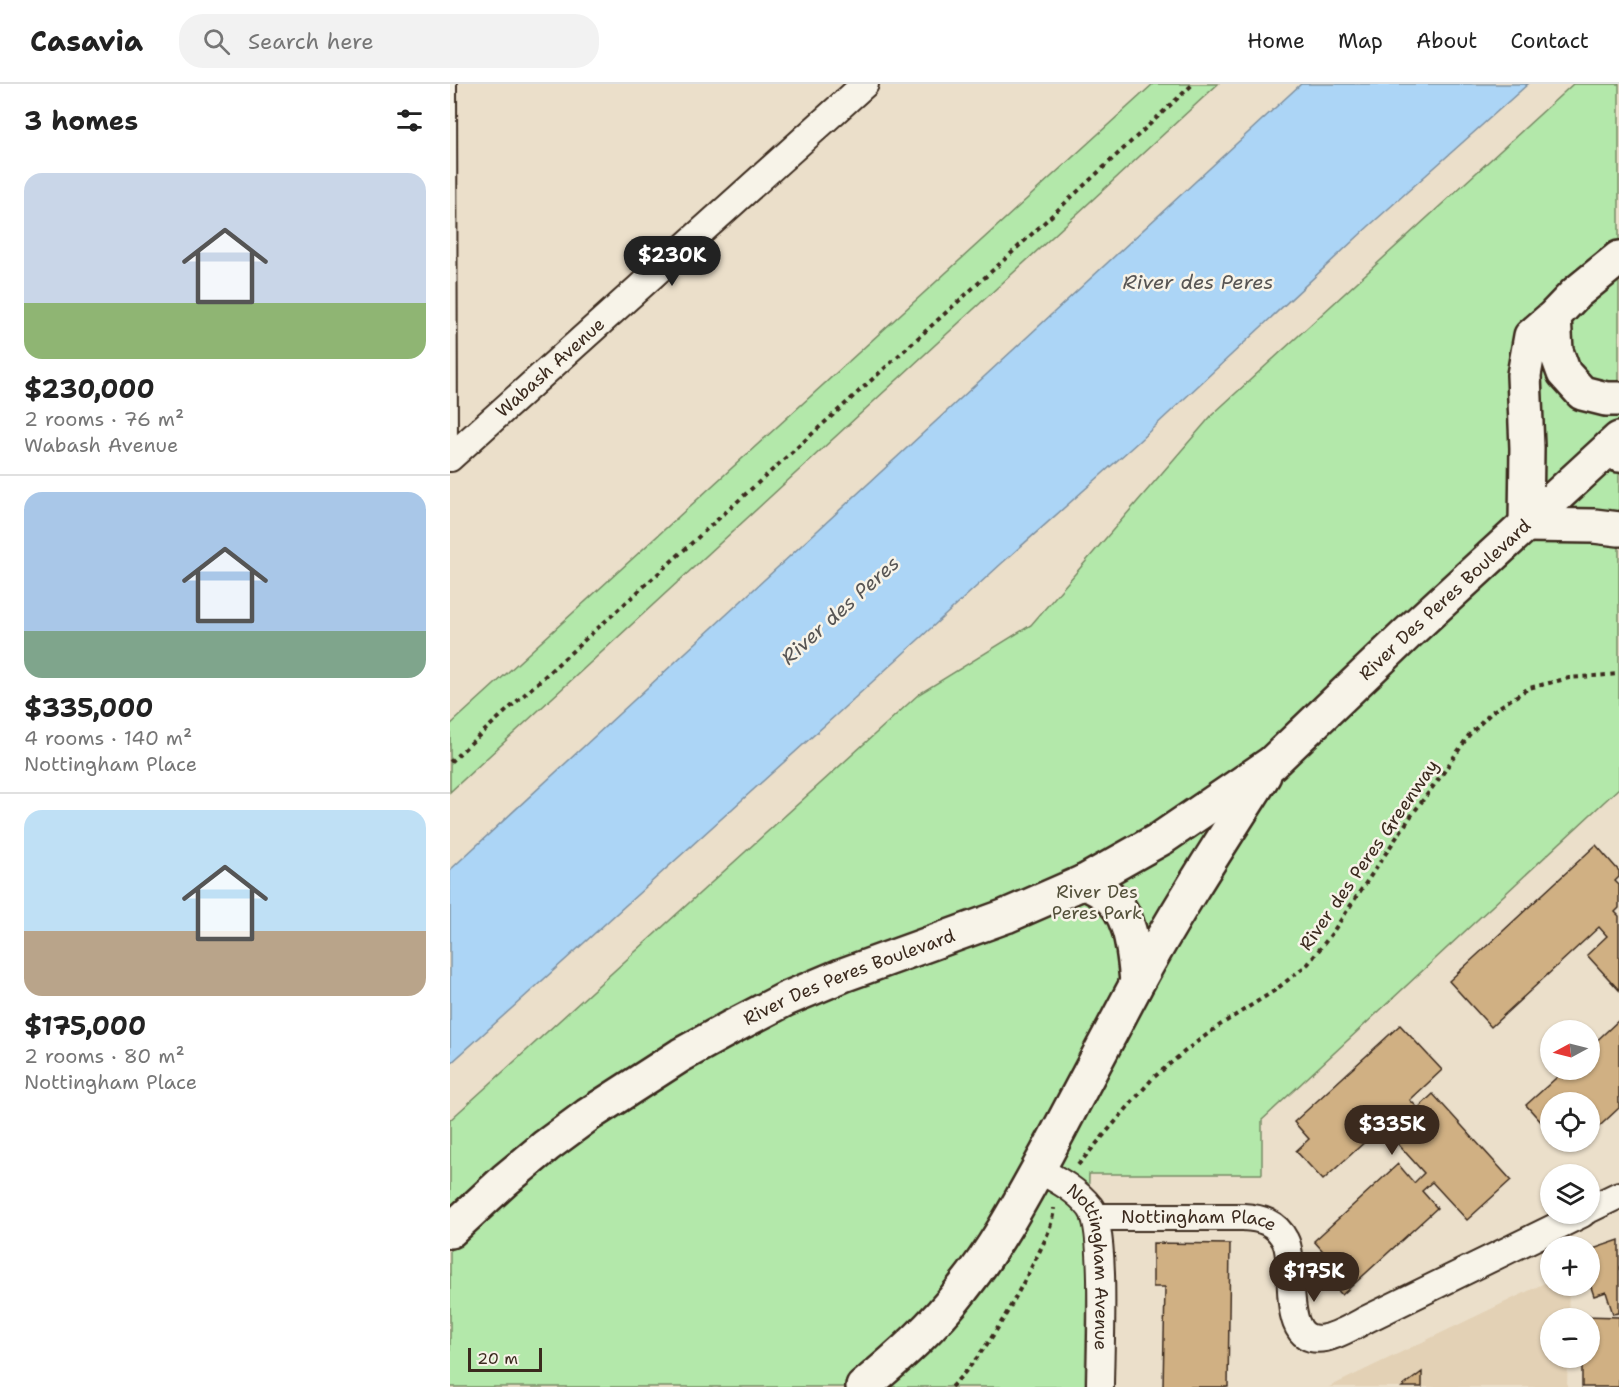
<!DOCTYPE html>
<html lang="en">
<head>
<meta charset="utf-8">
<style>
	body { margin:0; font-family:"Shantell Sans",sans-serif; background:#f2f2f2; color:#222; height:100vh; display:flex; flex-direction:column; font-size:22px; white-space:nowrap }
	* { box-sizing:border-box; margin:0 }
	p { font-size:20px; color:#767676 }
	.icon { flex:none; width:33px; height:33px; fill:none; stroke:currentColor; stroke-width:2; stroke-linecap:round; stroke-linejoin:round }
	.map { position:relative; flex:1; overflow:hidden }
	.side { display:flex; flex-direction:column; background:#fff; width:450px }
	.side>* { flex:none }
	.needle { width:39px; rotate:263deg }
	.buttons { position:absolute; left:1090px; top:936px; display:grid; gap:12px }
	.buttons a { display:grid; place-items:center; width:60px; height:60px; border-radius:50%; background:#fff; box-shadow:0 2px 4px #0004; font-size:30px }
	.scale { position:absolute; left:18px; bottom:15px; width:74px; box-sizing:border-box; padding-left:6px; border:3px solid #3b2a1e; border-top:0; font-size:16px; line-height:21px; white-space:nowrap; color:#3b2a1e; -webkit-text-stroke:4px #f7f3e8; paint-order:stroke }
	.price { position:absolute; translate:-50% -51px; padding:0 14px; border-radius:21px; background:#3b2a1e; color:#fff; font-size:20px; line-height:39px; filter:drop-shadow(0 2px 3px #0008) }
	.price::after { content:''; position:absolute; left:50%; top:36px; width:18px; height:14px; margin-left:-9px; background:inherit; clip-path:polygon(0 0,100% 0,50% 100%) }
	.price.on { background:#222; color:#fff }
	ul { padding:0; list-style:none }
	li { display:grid; align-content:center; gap:12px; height:318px; padding:0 24px }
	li+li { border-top:2px solid #e0e0e0 }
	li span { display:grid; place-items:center; height:186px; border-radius:18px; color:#555 }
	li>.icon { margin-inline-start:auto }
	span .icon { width:108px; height:108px; fill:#fffc; stroke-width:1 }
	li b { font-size:26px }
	h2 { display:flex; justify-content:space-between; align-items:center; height:72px; padding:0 24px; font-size:26px }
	header { display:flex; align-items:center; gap:36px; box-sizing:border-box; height:84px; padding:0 30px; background:#fff; border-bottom:2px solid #e0e0e0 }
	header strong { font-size:28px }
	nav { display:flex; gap:33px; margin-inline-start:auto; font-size:21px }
	.search { width:420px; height:54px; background:#f2f2f2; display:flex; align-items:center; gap:15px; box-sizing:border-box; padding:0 21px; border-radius:24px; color:#767676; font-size:22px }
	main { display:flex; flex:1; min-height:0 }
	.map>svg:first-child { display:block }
	.built { fill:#e3d1b5 }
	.green { fill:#b3e8aa; stroke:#778964; stroke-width:1.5 }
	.water { fill:#acd5f6; stroke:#7f91a0; stroke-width:1.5 }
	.building { fill:#d0b083; stroke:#3b2a1e; stroke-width:1.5 }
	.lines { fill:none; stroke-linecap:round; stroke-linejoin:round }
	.service-casing { stroke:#3b2a1e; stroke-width:16 }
	.minor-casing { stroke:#3b2a1e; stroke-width:30 }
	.secondary-casing { stroke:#3b2a1e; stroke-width:38 }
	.primary-casing { stroke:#3b2a1e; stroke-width:38 }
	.path { stroke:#3b2a1e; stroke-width:4; stroke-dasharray:4.5 4.5; stroke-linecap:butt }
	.service { stroke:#f7f3e8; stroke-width:12 }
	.minor { stroke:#f7f3e8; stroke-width:26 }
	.secondary { stroke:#f7f3e8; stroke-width:33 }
	.primary { stroke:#f7f3e8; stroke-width:33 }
	.labels { text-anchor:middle; stroke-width:5; stroke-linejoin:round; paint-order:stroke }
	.street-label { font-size:18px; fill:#3b2a1e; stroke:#f7f3e8 }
	.park-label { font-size:18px; fill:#53503a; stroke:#f7f3e8 }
	.water-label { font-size:20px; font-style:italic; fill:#575554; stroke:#f7f3e8 }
</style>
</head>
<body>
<header>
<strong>Casavia</strong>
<div class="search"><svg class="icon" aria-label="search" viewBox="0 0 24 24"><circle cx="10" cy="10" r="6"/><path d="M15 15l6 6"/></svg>Search here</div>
<nav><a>Home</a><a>Map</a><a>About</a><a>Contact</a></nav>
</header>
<main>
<section class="side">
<h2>3 homes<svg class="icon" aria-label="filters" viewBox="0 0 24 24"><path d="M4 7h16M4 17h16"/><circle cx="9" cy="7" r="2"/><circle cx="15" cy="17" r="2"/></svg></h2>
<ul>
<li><span style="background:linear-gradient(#c9d6e8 70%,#8fb573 0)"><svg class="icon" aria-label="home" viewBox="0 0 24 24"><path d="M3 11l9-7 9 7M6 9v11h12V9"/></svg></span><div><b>$230,000</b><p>2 rooms · 76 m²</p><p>Wabash Avenue</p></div></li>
<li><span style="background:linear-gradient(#a9c7e8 75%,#7fa58c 0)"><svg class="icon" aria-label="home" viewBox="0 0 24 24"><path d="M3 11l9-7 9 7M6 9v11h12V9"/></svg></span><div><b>$335,000</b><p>4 rooms · 140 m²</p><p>Nottingham Place</p></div></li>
<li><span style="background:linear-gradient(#bfe0f5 65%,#b9a48a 0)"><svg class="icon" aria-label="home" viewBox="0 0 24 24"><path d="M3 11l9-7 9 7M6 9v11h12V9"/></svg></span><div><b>$175,000</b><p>2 rooms · 80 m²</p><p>Nottingham Place</p></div></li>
</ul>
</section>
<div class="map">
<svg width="1169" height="1303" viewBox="0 0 1169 1303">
	<rect width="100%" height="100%" fill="#ebdfca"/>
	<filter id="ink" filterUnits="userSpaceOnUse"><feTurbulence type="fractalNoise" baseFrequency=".0167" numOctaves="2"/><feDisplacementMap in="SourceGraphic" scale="12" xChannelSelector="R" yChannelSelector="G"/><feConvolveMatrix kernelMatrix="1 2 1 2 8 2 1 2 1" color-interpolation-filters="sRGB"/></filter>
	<g filter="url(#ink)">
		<path class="built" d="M1101,1196V1202H1119L1118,1234H1101V1274H1118L1117,1303H879Z"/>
		<path class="green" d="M703,0H768L0,708V641Z
			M1123,0H1169V704L812,1036V1090H639L635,1303H0V1036L469,610L581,541L762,331Z"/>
		<path class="water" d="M851,0H1078L919,142L688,358L551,480L385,632L0,980V786Z"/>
		<path class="building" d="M1146,761L1169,787V793L1165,797L1169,801V824L1165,828L1169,832V906L1137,871L1157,852L1149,843L1041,943L999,897Z
			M1169,936V1024L1140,1051V1018H1101V1049L1076,1021L1115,986H1140V963Z
			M950,941L992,986L960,1016L968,1024L983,1010L1061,1096L1017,1136L982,1098L972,1107L987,1124L892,1211L868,1184L879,1174L864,1157L948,1080L964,1099L974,1089L939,1050L959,1033L951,1025L873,1096L846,1067L859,1055L844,1038Z
			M1109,1058H1133L1120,1069Z
			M1169,1156V1229L1163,1230L1156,1208L1144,1212L1140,1200V1166Z
			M703,1159L780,1160L778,1303H713L715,1203H703Z
			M1133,1232L1169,1233V1303H1132V1274H1140V1234H1133Z
			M972,1288V1303H952Z"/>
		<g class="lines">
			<g class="service-casing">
				<path id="service" d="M0,0L1,371"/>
			</g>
			<g class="minor-casing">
				<g id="minor">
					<path id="s1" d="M0,374L415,0"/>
					<path id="s2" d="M588,1085C606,1095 627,1106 640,1123C657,1144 650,1270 650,1303"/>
					<path d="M1140,1125L1169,1111"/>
					<path id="s3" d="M645,1133H793C811,1134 826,1138 835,1156C848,1180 827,1264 875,1254C889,1251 904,1242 917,1235L1132,1130"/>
				</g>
			</g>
			<g class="secondary-casing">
				<g id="secondary">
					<path d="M634,798C640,801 648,805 654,809C682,827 684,868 687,898"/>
					<path id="s4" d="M0,1147L55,1096L96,1062L138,1031L231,971L280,944L336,915L393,891L556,832L634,798L712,754L822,679L958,549L1169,355"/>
					<path d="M413,1303C449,1273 484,1242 513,1204C546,1163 571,1116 597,1069C627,1013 656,957 686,901C725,829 770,760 814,691"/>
				</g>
			</g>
			<g class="primary-casing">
				<path id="primary" d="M1169,174L1126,209L1104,232L1081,252L1074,291L1077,364L1076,441L1144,442L1169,445
					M1104,232L1106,267L1114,289L1132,309L1156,315H1169
					M1160,363L1169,371"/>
			</g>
			<path class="path" d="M0,678L554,176L743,0
				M628,1081L703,994L740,963L770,941L824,907L858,880L880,852L961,732L991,692L1019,651L1043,627L1079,604L1119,594L1169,590
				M501,1303C538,1266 557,1230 581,1184C591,1164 602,1146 604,1124"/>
			<use href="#service" class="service"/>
			<use href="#minor" class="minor"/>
			<use href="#secondary" class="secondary"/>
			<use href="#primary" class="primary"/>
		</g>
	</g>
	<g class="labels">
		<g class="street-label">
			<text dy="6" stroke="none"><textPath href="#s1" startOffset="135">Wabash Avenue</textPath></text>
			<text dy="6" stroke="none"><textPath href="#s4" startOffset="1191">River Des Peres Boulevard</textPath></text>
			<text transform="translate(919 771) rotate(-55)" y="6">River des Peres Greenway</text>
			<text dy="6" stroke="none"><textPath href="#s4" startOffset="477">River Des Peres Boulevard</textPath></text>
			<text dy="6" stroke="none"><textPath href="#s3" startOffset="104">Nottingham Place</textPath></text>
			<text dy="6" stroke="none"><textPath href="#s2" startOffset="123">Nottingham Avenue</textPath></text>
		</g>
		<g class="park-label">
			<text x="647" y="814">River Des<tspan x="647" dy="21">Peres Park</tspan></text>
		</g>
		<g class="water-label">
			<text x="748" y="205">River des Peres</text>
			<text transform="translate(390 526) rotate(-42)" y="7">River des Peres</text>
		</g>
	</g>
</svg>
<div class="buttons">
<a><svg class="needle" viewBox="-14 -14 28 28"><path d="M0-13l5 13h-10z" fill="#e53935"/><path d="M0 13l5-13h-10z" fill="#767676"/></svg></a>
<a><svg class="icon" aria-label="locate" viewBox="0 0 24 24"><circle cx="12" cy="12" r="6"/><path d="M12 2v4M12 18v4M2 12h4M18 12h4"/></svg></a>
<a><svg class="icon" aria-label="layers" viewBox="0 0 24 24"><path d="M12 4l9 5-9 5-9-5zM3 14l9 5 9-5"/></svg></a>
<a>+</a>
<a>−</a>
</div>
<div class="scale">20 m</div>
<b class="price on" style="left:222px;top:203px">$230K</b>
<b class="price" style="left:942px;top:1072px">$335K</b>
<b class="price" style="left:864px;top:1219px">$175K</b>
</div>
</main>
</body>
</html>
